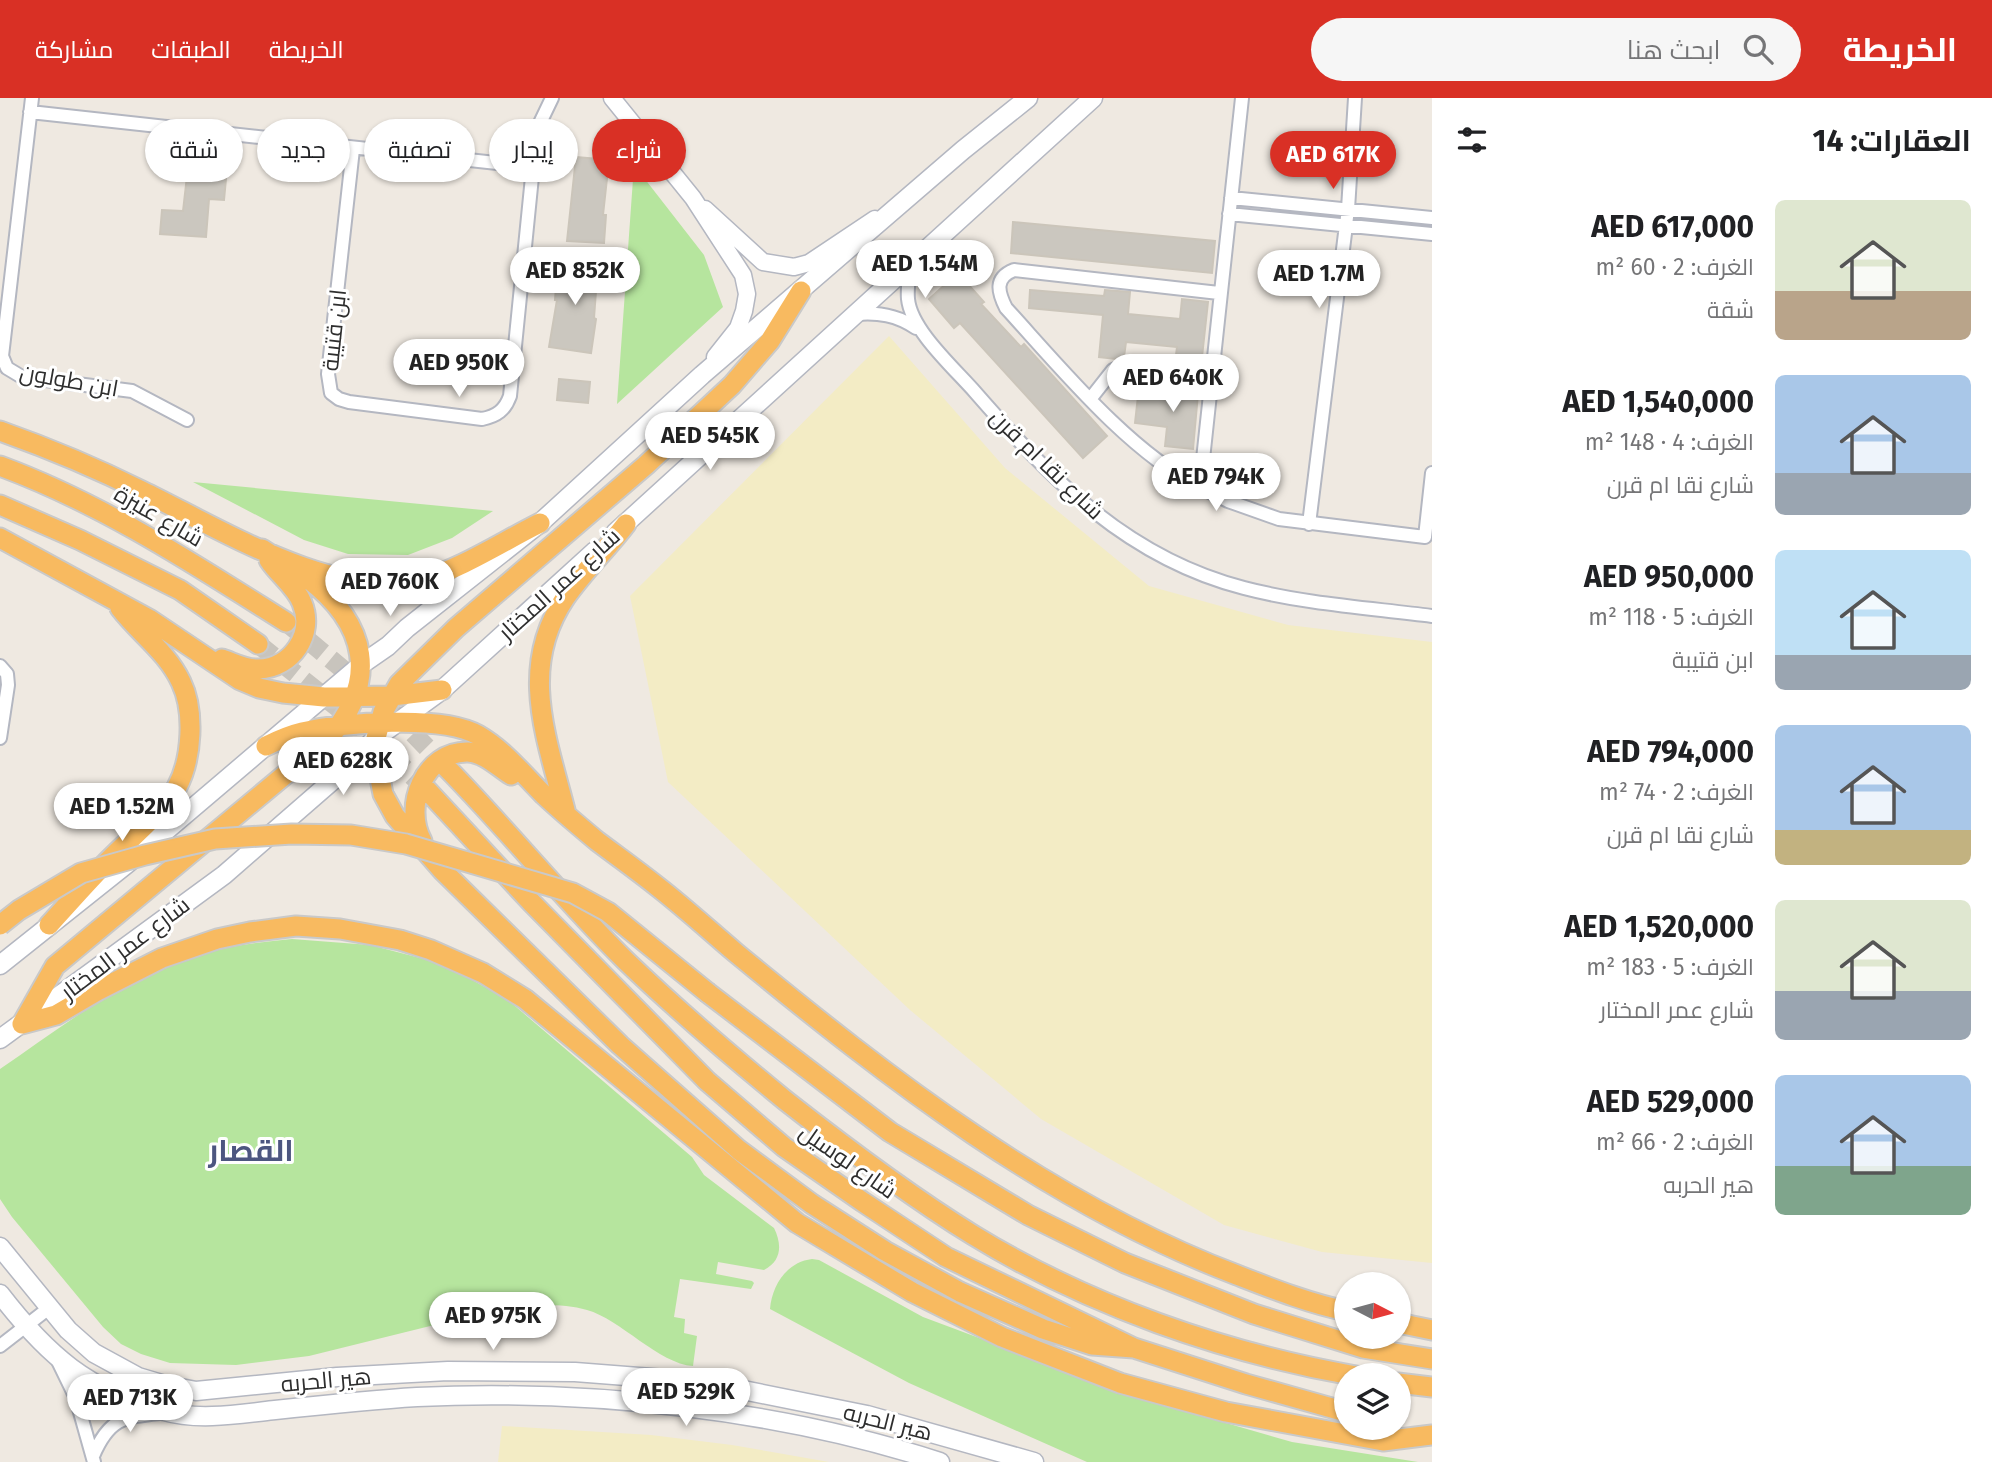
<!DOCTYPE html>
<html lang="ar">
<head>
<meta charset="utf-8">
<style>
	body { margin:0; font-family:"Fira Sans",Cairo,sans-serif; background:#f6f6f6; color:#202124; direction:rtl; height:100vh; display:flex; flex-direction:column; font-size:26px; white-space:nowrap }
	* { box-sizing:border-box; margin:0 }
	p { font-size:23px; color:#757577 }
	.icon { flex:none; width:38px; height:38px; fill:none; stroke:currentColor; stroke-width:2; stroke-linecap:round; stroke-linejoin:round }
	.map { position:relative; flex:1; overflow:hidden; direction:ltr }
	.side { display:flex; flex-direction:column; background:#fff; width:560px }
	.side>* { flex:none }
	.banner { position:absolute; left:21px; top:21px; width:665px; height:63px; direction:rtl; display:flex; gap:14px }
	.needle { width:46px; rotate:96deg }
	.controls { position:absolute; left:1334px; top:1174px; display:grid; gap:14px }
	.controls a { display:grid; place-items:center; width:77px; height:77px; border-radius:50%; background:#fff; box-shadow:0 2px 5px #0004; font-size:35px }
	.price { position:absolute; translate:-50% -60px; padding:0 16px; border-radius:24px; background:#fff; color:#222; font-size:23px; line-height:46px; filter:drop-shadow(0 2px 4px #0008) }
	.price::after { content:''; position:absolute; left:50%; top:42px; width:21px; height:16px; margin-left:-10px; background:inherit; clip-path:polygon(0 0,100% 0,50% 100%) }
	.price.on { background:#d93025; color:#fff }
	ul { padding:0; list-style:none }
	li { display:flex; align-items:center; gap:21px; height:175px; padding:0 21px }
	li span { display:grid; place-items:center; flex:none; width:196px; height:140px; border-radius:10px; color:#555 }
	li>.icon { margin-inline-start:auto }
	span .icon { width:84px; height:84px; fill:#fffc; stroke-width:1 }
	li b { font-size:30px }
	h2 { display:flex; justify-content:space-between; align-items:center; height:84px; padding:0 21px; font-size:30px }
	.chip { padding:0 24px; border-radius:32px; background:#fff; box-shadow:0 2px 5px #0004; font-size:24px; line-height:63px }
	.chip.on { background:#d93025; color:#fff }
	header { display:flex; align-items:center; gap:42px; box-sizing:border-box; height:98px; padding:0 35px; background:#d93025; color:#fff }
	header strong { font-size:33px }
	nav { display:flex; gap:38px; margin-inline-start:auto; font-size:24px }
	.search { width:490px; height:63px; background:#f6f6f6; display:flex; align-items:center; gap:18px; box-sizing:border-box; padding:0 24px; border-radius:38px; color:#757577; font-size:26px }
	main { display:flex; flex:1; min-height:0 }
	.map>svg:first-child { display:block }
	.green { fill:#b6e59e }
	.sand { fill:#f3ecc5 }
	.building { fill:#cbc7bf; stroke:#cbc5ba; stroke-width:2 }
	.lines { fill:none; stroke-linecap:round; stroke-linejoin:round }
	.trunk-tunnel { stroke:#c8c4bd; stroke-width:19; stroke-dasharray:19 10; stroke-linecap:butt }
	.minor-casing { stroke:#b4b7c1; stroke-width:16 }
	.tertiary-casing { stroke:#b4b7c1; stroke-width:19 }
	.secondary-casing { stroke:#b4b7c1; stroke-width:21 }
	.trunk-casing { stroke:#c9c9c9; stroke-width:23 }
	.minor { stroke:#fff; stroke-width:12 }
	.tertiary { stroke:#fff; stroke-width:16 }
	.secondary { stroke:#fff; stroke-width:18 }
	.trunk { stroke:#f8ba60; stroke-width:19 }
	.trunk-bridge-casing { stroke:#c9c9c9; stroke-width:23; stroke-linecap:butt }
	.trunk-bridge { stroke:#f8ba60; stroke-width:19 }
	.labels { text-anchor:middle; stroke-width:6; stroke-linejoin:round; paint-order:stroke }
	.street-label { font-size:23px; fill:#2e2e2e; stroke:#fff }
	.district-label { font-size:30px; font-weight:bold; fill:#4d5680; stroke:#fff }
</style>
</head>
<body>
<header>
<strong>الخريطة</strong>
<div class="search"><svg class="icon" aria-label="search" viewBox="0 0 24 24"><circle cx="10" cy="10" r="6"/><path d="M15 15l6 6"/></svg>ابحث هنا</div>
<nav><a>الخريطة</a><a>الطبقات</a><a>مشاركة</a></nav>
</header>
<main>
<section class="side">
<h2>العقارات: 14<svg class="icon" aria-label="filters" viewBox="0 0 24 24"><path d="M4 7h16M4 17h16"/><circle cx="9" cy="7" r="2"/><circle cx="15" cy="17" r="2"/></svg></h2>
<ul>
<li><span style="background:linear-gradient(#dfe7d0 65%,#b9a48a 0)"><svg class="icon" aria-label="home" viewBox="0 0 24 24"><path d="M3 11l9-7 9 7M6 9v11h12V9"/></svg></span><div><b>AED 617,000</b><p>الغرف: 2 · 60 m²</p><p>شقة</p></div></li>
<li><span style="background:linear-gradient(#a9c7e8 70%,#9aa5b1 0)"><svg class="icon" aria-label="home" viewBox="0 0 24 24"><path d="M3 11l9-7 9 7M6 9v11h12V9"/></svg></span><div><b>AED 1,540,000</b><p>الغرف: 4 · 148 m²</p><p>شارع نقا ام قرن</p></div></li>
<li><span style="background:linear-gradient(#bfe0f5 75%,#9aa5b1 0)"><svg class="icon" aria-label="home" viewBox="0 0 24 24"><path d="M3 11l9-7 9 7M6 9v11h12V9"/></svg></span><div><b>AED 950,000</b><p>الغرف: 5 · 118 m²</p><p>ابن قتيبة</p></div></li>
<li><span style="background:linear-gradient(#a9c7e8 75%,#c2b280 0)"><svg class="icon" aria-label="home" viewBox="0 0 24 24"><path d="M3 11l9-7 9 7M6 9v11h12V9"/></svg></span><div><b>AED 794,000</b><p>الغرف: 2 · 74 m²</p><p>شارع نقا ام قرن</p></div></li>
<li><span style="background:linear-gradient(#dfe7d0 65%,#9aa5b1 0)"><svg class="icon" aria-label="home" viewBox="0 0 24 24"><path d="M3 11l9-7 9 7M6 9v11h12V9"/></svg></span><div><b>AED 1,520,000</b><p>الغرف: 5 · 183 m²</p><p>شارع عمر المختار</p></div></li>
<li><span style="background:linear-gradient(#a9c7e8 65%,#7fa58c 0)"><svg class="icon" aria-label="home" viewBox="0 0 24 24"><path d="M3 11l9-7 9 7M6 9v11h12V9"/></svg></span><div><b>AED 529,000</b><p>الغرف: 2 · 66 m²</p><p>هير الحربه</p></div></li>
</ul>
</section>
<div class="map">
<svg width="1432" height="1364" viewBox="0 0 1432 1364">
	<rect width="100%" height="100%" fill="#efe9e1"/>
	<path class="green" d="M634,67L704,157L723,209L617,306Z
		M193,384L493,413L452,440L408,457L348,456L304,442Z
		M292,841L370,847L424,861L456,873L508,902L692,1059L704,1077L774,1130C782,1146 782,1163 764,1172L718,1164L716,1176L752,1183L754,1185L751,1191L680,1181L674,1219L685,1221L684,1235L697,1238L693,1268C659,1266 620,1221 587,1212C564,1205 535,1207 511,1208L309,1258L236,1267L170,1265L141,1256L121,1246L103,1229L12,1119L0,1101V971C63,928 127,877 201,856C231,847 261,844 292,841Z
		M812,1161L819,1162L923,1219L1143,1301L1292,1344L1418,1364H1087L909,1285L770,1211C772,1187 787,1164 812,1161Z"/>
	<path class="sand" d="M889,238L1005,370L1149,488L1288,527L1432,544V1165L1322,1154L1224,1127L1041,1021L910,912L668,684L630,498Z
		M502,1328L651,1337L732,1347L829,1364H498Z"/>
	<path class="building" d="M576,59L609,62L603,117H606L604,145L567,143Z
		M187,78L226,81L224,102L209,101L206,139L160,136L162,112L183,113Z
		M1013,124L1215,143L1212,175L1011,155Z
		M558,163L598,166L594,220L596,221L591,255L549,249L557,202H555Z
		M958,175L984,204L981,206L1021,249L1024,246L1107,338L1083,360L960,225L954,230L929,201Z
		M1030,192L1104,198L1105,192L1130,194L1128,216L1180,221L1182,201L1208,204L1201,268L1175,265L1177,249L1126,244L1124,259L1117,261L1099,259L1103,217L1029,210Z
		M559,281L590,284L588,305L557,302Z
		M1171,282L1199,285L1193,351L1165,348L1167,329L1135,325L1138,298L1170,301Z"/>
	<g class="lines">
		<path class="trunk-tunnel" d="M286,524L363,588
			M258,546L352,621L427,692
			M393,615L446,669"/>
		<g class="minor-casing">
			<path id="minor" d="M32,0L2,258L7,270L22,279L132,293L187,322
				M1242,0L1200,389L1228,403L1279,421L1425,439L1432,375
				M30,14L533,69
				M353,51L328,276L331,295L339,301L349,304L482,321C497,318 505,312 510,298L533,69L540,25L552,0
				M1231,100L1432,120
				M1229,116L1432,136
				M910,169C909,179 907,190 908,201C911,232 954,270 975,294C1051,381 1127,460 1244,490C1305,506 1370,510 1432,518
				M856,216C878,214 897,217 916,230
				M1091,300L1113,272L1126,267L1211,278
				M1200,389C1130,355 1059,268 1006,210C998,194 994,180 1014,172L1219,195
				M1309,426L1348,111L1355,0
				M0,568L7,576L8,587L0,640
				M0,1248L49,1210
				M57,1261L76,1300L94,1364
				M93,1358C109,1321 122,1319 160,1315"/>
		</g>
		<g class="tertiary-casing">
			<path id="tertiary" d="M612,0L693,100L743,177L747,196L744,213L738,230L715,259
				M705,111L763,164L794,169L809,165L875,121"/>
		</g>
		<g class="secondary-casing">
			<path id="secondary" d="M615,435L1093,0
				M0,867L128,765L362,566L388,548L407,530L540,425L702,277L963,52L1028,0
				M0,941L224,777L332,683L376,640L442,592L595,453
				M0,1149L68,1232L94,1255L138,1279L165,1287L196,1293L337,1279L448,1273L575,1274L703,1284L867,1317L1034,1364
				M0,1196C47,1257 88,1293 164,1313C198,1323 240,1316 275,1312C322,1307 369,1302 417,1299C588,1291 777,1311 940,1364"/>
		</g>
		<g class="trunk-casing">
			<path id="trunk" d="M801,193L770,243L732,287L646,367L456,530L399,586L383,614L376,640L377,665L383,696L395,718L442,772L620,947L739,1052L812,1106L885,1153L960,1194L1043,1231L1092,1247L1134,1250
				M0,333C48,350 96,370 142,393C217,429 336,504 421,482C461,471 502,444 540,425
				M0,368C103,406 194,466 286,524
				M0,407L80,442L180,492L258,546
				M0,440L149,521L240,582L259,590L283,595L324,599L392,598L442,592
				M222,561C234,565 246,572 259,571C292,570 315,536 302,505C296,489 278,476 269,462
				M266,648C278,642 289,637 302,634C343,625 441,616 478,637C504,652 523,676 544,697C561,713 579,728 597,743C617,758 638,773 658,789C685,810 710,833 736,855C889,981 1050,1106 1237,1177C1273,1191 1308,1205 1346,1213
				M446,669C508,732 563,801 626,863C677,912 731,958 786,1003C846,1050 908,1097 973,1137C1087,1207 1224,1255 1356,1278
				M427,692L531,804L707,983L784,1049L863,1104L946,1159L1134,1250L1246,1286L1346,1314
				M566,716C548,643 517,571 565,500C583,474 607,451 626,426
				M422,743C403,708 424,653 468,654C485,655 498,669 511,677
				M49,827C70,804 90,781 111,760C133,738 161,716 177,689C192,661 195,613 181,584C167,554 140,536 120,510
				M708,895L890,1034L1028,1117L1125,1165L1254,1216L1363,1250L1432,1261
				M22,926L56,917L97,893L162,860L217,841L250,834L296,828L340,831L400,842L431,852L483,875L525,901L797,1125L912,1194L1002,1239L1120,1285L1226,1314L1383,1343L1432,1337
				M22,926L55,868L328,641C379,583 368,526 307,480C293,470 277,461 262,451
				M1398,1225L1432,1232
				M1398,1285L1432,1289"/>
		</g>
		<use href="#minor" class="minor"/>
		<use href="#tertiary" class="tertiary"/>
		<use href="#secondary" class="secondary"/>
		<use href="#trunk" class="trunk"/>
		<g class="trunk-bridge-casing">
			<path id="trunk-bridge" d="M0,827L19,812L81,775L145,757L215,741L292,736L351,737L406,746L573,795L608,814L708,895"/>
		</g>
		<use href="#trunk-bridge" class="trunk-bridge"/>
	</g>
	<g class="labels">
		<g class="street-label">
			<text transform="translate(334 232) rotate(-84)" y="8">ابن قتيبة</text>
			<text transform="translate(69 282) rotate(10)" y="8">ابن طولون</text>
			<text transform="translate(1047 366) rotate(44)" y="8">شارع نقا ام قرن</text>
			<text transform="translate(159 418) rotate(30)" y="8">شارع عنيزة</text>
			<text transform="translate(559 486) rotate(-42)" y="8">شارع عمر المختار</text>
			<text transform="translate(125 850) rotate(-37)" y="8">شارع عمر المختار</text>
			<text transform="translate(848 1063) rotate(35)" y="8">شارع لوسيل</text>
			<text transform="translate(326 1282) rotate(-5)" y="8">هير الحربه</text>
			<text transform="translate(888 1324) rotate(14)" y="8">هير الحربه</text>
		</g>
		<g class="district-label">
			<text x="251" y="1063">القصار</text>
		</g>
	</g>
</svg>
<div class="controls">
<a><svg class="needle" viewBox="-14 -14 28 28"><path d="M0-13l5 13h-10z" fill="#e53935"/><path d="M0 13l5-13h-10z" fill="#757577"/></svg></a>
<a><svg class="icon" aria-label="layers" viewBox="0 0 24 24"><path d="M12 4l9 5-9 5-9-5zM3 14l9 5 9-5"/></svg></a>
</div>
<b class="price on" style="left:1333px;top:93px">AED 617K</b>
<b class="price" style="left:925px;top:202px">AED 1.54M</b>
<b class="price" style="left:575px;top:209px">AED 852K</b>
<b class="price" style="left:1319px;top:212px">AED 1.7M</b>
<b class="price" style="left:459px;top:301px">AED 950K</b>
<b class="price" style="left:1173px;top:316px">AED 640K</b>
<b class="price" style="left:710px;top:374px">AED 545K</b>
<b class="price" style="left:1216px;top:415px">AED 794K</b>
<b class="price" style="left:390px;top:520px">AED 760K</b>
<b class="price" style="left:343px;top:699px">AED 628K</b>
<b class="price" style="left:122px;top:745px">AED 1.52M</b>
<b class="price" style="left:493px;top:1254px">AED 975K</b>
<b class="price" style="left:686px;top:1330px">AED 529K</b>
<b class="price" style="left:130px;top:1336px">AED 713K</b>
<div class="banner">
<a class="chip on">شراء</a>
<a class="chip">إيجار</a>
<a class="chip">تصفية</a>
<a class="chip">جديد</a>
<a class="chip">شقة</a>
</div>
</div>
</main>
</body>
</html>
